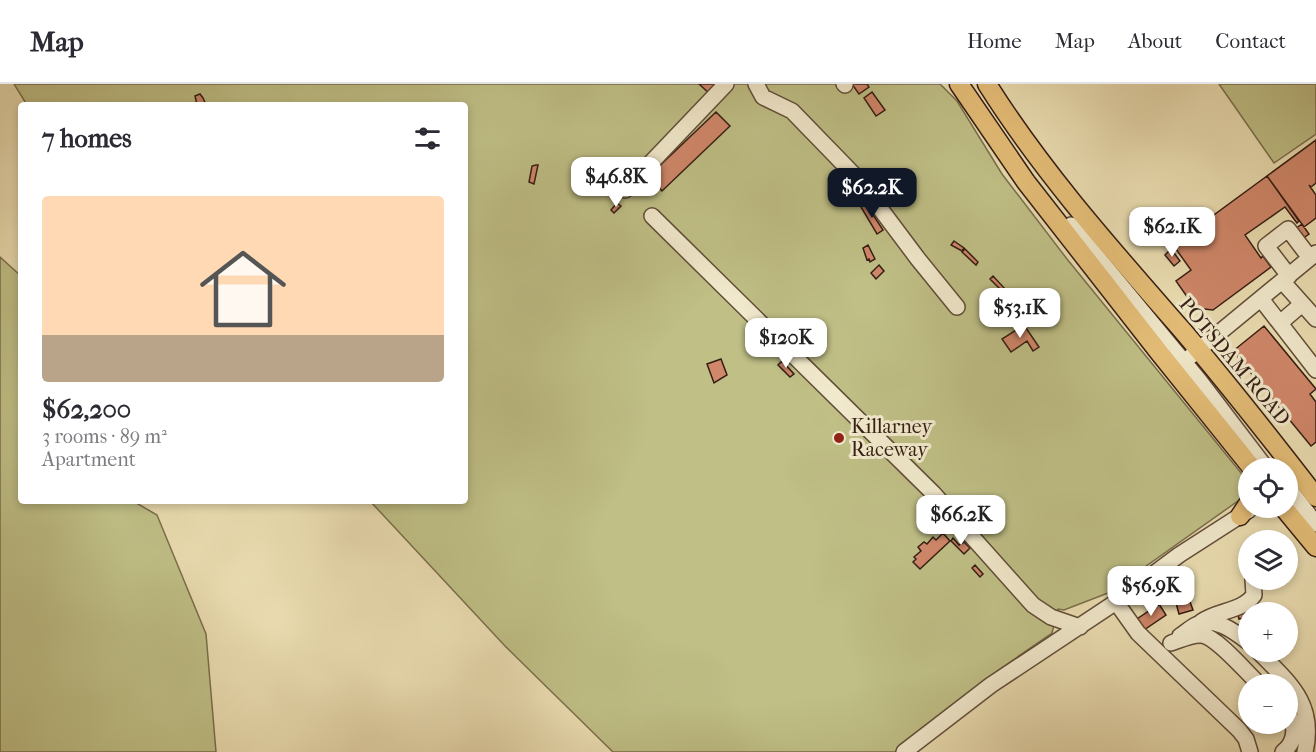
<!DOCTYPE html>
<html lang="en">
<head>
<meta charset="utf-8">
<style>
	body { margin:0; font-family:"IM FELL French Canon",serif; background:#f7f7f7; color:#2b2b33; height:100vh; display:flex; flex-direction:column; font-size:22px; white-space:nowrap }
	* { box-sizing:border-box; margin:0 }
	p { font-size:20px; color:#7c7c81 }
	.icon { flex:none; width:33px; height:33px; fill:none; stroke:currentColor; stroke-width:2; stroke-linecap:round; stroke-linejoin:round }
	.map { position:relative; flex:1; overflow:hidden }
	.panel { position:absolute; left:18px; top:18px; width:450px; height:402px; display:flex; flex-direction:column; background:#fff; border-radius:6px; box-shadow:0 3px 9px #0003 }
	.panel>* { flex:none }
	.tools { position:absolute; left:1238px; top:374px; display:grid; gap:12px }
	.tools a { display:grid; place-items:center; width:60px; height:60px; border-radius:50%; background:#fff; box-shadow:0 3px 9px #0003; font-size:30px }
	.price { position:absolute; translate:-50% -51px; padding:0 14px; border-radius:12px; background:#fff; color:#222; font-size:20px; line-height:39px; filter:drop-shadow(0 2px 3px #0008) }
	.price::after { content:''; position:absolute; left:50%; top:36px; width:18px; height:14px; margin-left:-9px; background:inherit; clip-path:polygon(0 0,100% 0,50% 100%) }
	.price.selected { background:#111827; color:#fff }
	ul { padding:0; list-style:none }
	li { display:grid; align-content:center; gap:12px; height:318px; padding:0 24px }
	li span { display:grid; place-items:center; height:186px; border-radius:6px; color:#555 }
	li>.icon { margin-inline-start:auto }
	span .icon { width:108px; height:108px; fill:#fffc; stroke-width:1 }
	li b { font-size:26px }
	h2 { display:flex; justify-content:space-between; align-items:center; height:72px; padding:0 24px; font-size:26px }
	header { display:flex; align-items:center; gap:36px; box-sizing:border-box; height:84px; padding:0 30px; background:#fff; border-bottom:2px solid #e1e1e2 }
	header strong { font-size:28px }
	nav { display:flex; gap:33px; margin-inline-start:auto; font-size:21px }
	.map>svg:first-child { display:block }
	.green { fill:#bfbf86; stroke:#7a6e4c; stroke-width:1.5 }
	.building { fill:#d0876a; stroke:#341d13; stroke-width:1.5 }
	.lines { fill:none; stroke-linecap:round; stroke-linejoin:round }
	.minor-casing { stroke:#624d3a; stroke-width:18 }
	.major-casing { stroke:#341d13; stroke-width:21 }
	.minor { stroke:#f1e9cc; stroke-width:15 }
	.major { stroke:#e5be78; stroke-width:18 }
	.poi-dot { fill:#8f2418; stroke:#f1e9cc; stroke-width:2 }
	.labels { text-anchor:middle; stroke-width:6; stroke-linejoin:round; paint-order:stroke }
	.street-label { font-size:20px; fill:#341d13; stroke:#f1e9cc }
	.poi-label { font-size:20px; fill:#341d13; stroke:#f1e9cc; text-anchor:start }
</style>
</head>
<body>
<header>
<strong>Map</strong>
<nav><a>Home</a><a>Map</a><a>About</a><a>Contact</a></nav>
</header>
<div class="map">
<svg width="1316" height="668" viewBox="0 0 1316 668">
	<rect width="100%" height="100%" fill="#eaddb1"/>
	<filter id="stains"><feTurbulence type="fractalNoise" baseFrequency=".00333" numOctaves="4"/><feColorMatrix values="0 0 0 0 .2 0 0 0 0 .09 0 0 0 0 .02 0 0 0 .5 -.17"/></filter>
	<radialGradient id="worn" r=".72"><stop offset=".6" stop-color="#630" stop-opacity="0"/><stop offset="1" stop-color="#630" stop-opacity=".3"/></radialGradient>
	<path class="green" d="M14,0H940L957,17L1002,90L1067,175L1246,395L1245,412L1108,509L1064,526L1058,525L1052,549L990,592L897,668H613L505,562L370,417H465V21H27Z
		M1219,0H1316V50L1274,79Z
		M0,173L21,192V417H133L157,431L206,550L216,668H0Z"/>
	<path class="building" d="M699,0H722L711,11Z
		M852,0H867L869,3L859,10Z
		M872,8L885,26L876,32L864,14Z
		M200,10L203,14L206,21H197L195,12Z
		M716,28L730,42L662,107L649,92Z
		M1316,56V99L1311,103L1309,101L1316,111V134L1304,143L1267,92Z
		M536,81H538L534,100L529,98L532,82Z
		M1267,92L1299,137L1297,139L1285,123L1245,151L1261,174L1263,172L1271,183L1213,226L1195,224L1176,197L1191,186L1173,161Z
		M617,119L621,122L614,129L611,126Z
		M866,120L883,146L877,150L861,123Z
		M1302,140L1309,150L1302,155L1295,145Z
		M954,157L964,164L962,167L951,161Z
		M868,161L875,175L870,178L869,175L867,176L863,164Z
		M965,165L978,178L976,181L962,168Z
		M1171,165L1180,177L1174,182L1165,171Z
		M879,181L884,187L876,195L871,189Z
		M993,192L1006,206L1003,208L990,195Z
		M1024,241L1039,263L1033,267L1027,257L1011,268L1002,255Z
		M1264,242L1316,305L1310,310L1316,318V358L1311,362L1233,267Z
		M765,259L774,268L771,271L762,262Z
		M721,275L727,291L714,299L707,280Z
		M782,277L794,290L790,293L778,281Z
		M943,449L950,457L920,485L913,478L916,475L914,473L921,467L918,463L924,458L927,460L933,453L936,456Z
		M953,454L959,461L964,458L970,464L964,470L951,457Z
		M975,481L983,490L980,493L972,484Z
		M1189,515L1193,526L1179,530L1176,519Z
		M1159,520L1166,531L1144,546L1137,535Z
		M1246,529L1248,533L1239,535L1238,531Z"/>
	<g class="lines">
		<g class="minor-casing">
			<path id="minor" d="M756,0L763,13L792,27L858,95L918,175L957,223
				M844,0L845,1
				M625,106L726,0
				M652,132L933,409L1033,521L1051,533L1080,543
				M1071,141L1199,296L1266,384
				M1289,192L1266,162L1288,145L1310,174
				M1282,197L1316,235
				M1261,215L1316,286
				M1280,239L1302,220
				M1191,272L1316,169
				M1300,392L1287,402L1316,440
				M1116,518L1138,549L1239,646L1246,655L1250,668
				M1201,538C1217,526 1242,528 1254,511L1253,495
				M1180,552C1185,549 1190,544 1196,541C1214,532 1234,547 1248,558
				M1171,559C1180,556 1192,550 1202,551C1217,553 1247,589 1259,600
				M1258,567C1289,599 1316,619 1305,668
				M904,668L991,601L1116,518L1179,471L1249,426
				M1283,668C1296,658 1297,641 1287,628"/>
		</g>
		<g class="major-casing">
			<path id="major" d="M959,0L1026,98L1158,267L1252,384
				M987,0C1043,89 1113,167 1182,246C1228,300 1272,356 1316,413
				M1283,423L1316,463
				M1240,432L1248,420"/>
		</g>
		<use href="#minor" class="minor"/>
		<use href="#major" class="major"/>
	</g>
	<circle class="poi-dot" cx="839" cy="354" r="6"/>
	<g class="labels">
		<g class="street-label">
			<text transform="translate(1235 277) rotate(50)" y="7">POTSDAM ROAD</text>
		</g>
		<g class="poi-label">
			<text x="851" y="349">Killarney<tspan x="851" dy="23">Raceway</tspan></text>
		</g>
	</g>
	<rect width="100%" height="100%" filter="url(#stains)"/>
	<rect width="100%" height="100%" fill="url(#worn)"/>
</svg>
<div class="tools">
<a><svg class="icon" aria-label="locate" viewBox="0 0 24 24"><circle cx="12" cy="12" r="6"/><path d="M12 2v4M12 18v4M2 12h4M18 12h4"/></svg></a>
<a><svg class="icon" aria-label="layers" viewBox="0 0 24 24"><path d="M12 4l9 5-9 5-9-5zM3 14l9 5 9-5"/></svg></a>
<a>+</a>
<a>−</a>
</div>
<b class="price" style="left:616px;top:124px">$46.8K</b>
<b class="price selected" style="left:872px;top:135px">$62.2K</b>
<b class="price" style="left:1172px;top:174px">$62.1K</b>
<b class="price" style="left:1020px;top:255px">$53.1K</b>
<b class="price" style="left:786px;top:285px">$120K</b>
<b class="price" style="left:961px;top:462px">$66.2K</b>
<b class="price" style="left:1151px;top:533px">$56.9K</b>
<section class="panel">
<h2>7 homes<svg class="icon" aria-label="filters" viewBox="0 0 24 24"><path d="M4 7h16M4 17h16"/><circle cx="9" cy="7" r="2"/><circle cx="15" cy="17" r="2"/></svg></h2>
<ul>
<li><span style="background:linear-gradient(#ffd9b3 75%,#b9a48a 0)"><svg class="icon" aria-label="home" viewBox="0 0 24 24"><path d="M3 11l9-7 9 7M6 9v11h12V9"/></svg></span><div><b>$62,200</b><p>3 rooms · 89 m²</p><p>Apartment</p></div></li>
</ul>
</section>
</div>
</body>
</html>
